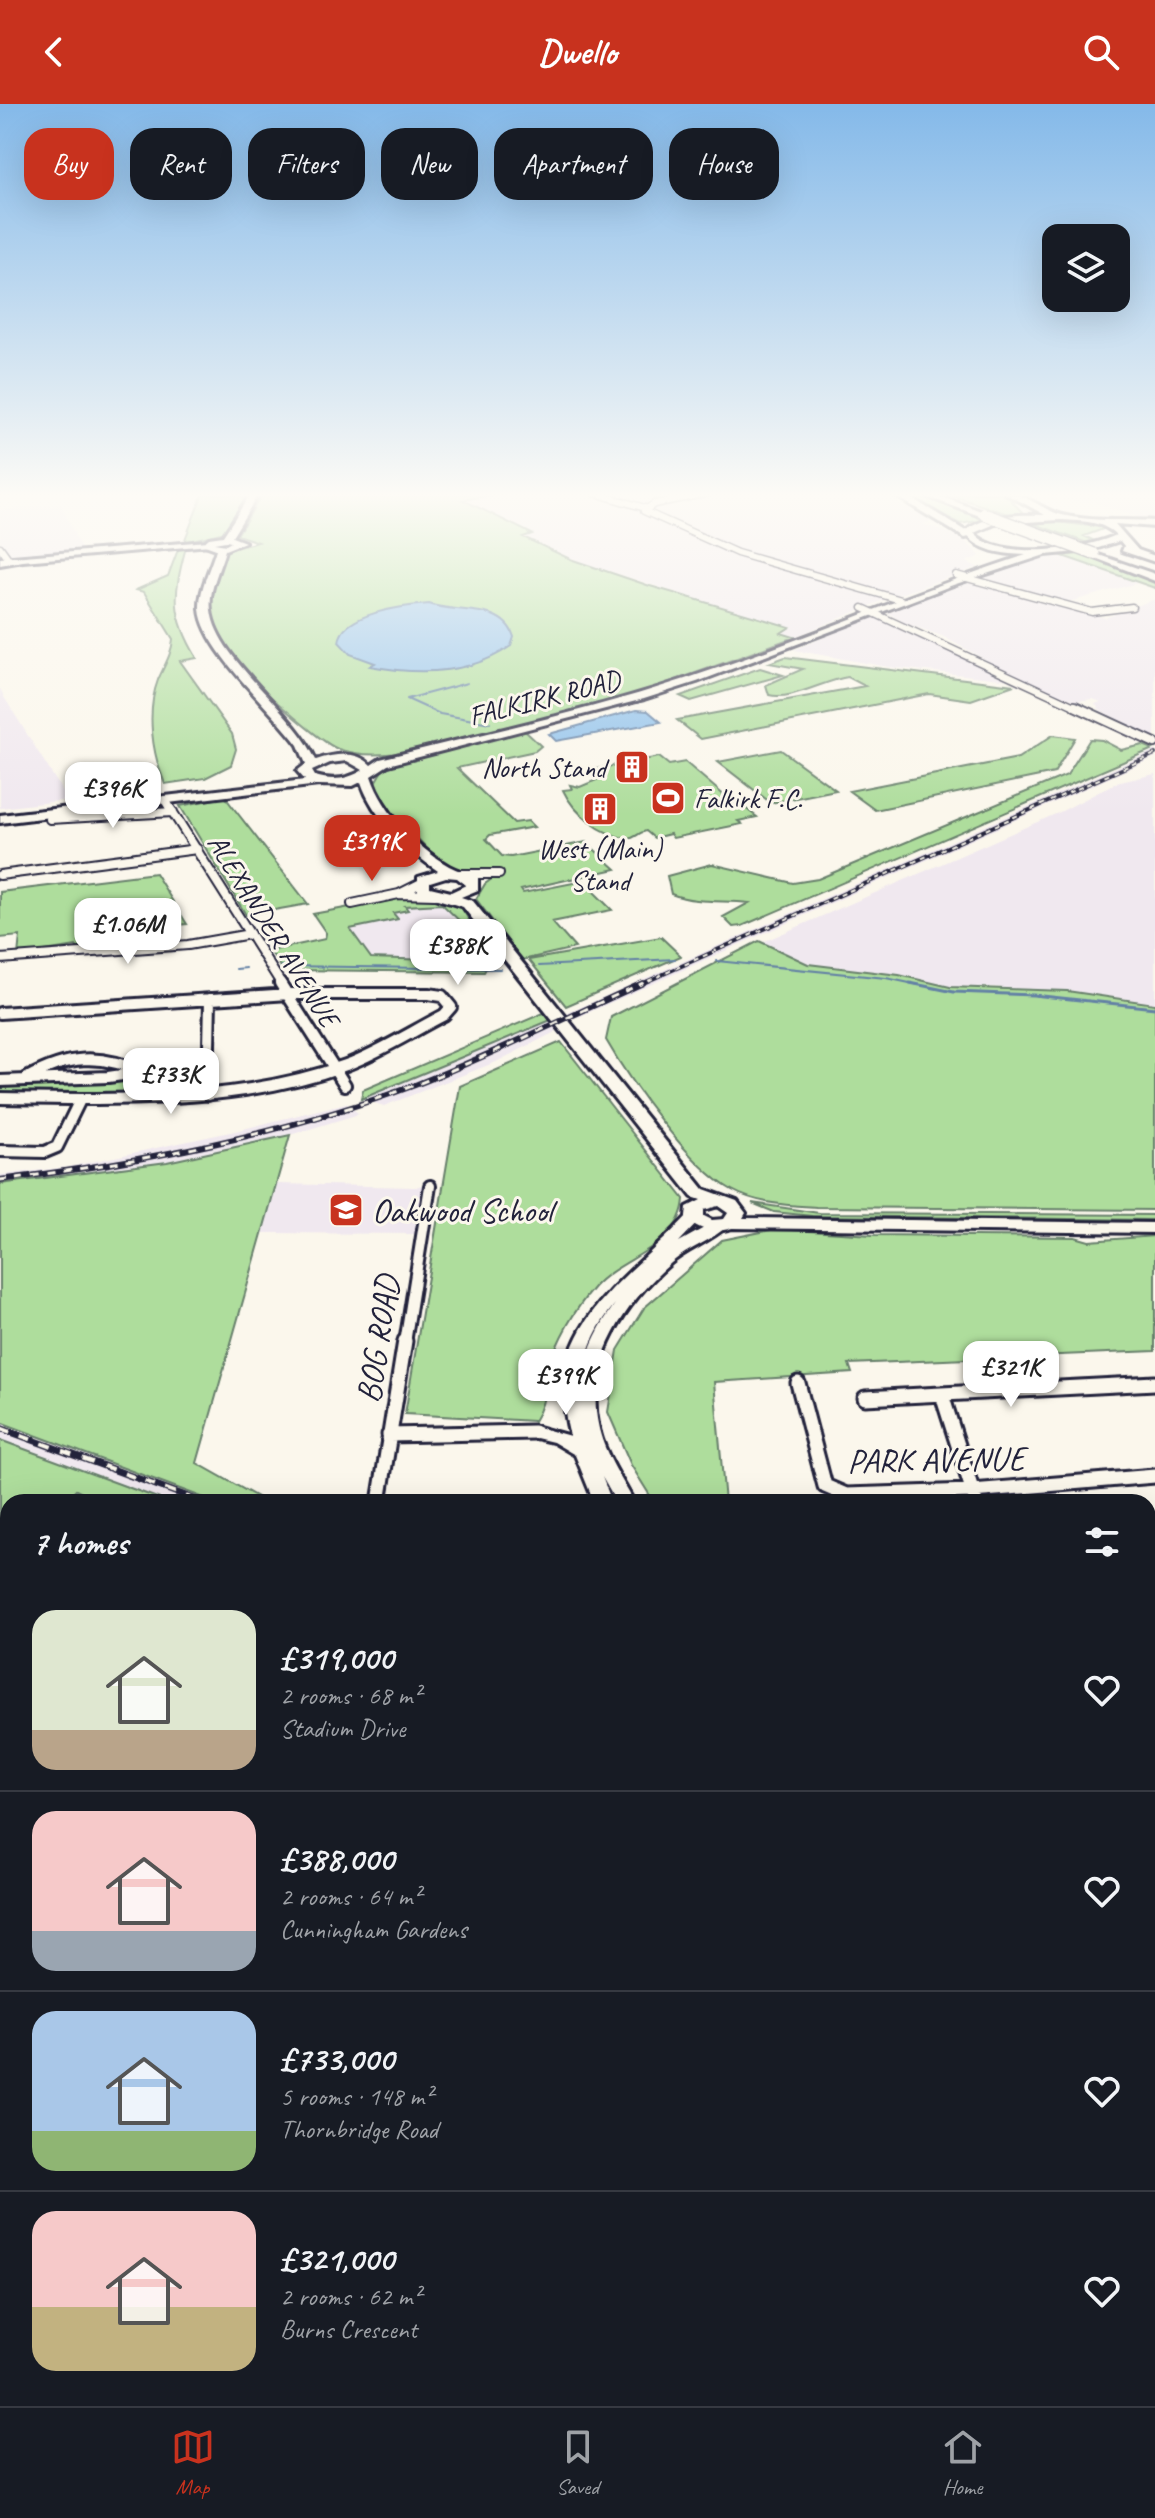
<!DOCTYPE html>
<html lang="en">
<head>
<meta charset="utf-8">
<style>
	body { margin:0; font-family:Caveat,sans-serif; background:#242831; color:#f1f3f6; height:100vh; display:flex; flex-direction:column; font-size:30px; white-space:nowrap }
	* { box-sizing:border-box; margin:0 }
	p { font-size:26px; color:#9ea1a6 }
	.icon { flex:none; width:44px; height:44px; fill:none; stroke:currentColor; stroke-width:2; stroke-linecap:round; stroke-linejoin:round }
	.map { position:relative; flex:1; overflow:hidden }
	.side { position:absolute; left:0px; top:1390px; width:1156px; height:912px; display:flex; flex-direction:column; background:#171b24; border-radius:24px 24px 0 0; box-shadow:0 8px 32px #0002 }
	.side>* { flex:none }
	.banner { position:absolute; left:24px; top:24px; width:1108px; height:72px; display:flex; gap:16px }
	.fabs { position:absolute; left:1042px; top:120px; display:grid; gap:16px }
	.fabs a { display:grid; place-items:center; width:88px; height:88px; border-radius:16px; background:#171b24; box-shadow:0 8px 32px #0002; font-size:40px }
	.price { position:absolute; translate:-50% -68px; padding:0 18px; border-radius:16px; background:#fff; color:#222; font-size:26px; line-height:52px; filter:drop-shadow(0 2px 4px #0008) }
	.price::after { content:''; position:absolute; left:50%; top:48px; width:24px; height:18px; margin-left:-12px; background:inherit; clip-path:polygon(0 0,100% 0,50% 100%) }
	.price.on { background:#c8321e; color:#fff }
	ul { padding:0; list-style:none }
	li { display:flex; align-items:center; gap:24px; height:200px; padding:0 32px }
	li+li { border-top:2px solid #363941 }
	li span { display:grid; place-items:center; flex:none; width:224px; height:160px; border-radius:24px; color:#555 }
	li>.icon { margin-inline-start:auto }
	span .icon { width:96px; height:96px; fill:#fffc; stroke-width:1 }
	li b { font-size:34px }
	h2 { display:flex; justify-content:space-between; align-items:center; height:96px; padding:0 32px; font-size:34px }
	.chip { padding:0 28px; border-radius:24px; background:#171b24; box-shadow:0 8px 32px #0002; font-size:28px; line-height:72px }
	.chip.on { background:#c8321e; color:#fff }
	header { display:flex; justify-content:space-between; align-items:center; height:104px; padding:0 32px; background:#c8321e; color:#fff; font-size:36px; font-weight:700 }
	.tab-bar { display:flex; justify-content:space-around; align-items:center; height:112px; border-top:2px solid #363941; background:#171b24; font-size:22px; color:#9ea1a6 }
	.tab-bar a { display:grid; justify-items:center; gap:4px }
	.tab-bar .on { color:#c8321e }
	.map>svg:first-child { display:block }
	.built { fill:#f0e8ef }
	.green { fill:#aedd9c; stroke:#68806c; stroke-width:2 }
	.water { fill:#8fc1eb; stroke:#6381a5; stroke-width:2 }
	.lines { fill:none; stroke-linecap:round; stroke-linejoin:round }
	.stream-far1 { stroke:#6381a5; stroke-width:2 }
	.stream { stroke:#6381a5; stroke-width:3 }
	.minor-far4-casing { stroke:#22223b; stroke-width:9 }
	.minor-far3-casing { stroke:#22223b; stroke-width:12 }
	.minor-far2-casing { stroke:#22223b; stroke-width:16 }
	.minor-far1-casing { stroke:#22223b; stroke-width:19 }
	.minor-casing { stroke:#22223b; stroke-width:23 }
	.tertiary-casing { stroke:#22223b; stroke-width:6 }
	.secondary-casing { stroke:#22223b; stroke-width:6 }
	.primary-casing { stroke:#22223b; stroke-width:6 }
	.motorway-casing { stroke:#22223b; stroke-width:6 }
	.minor-far4 { stroke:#fbf7ec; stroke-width:6 }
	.minor-far3 { stroke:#fbf7ec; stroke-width:8 }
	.minor-far2 { stroke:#fbf7ec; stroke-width:10 }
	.minor-far1 { stroke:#fbf7ec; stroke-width:13 }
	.minor { stroke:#fbf7ec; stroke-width:17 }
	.tertiary { fill:#fbf7ec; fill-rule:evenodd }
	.secondary { fill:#fbf7ec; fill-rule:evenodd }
	.primary { fill:#fbf7ec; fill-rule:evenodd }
	.motorway { fill:#fbf7ec; fill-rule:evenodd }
	.rail-far3-casing { stroke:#22223b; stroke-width:4 }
	.rail-far2-casing { stroke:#22223b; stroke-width:6 }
	.rail-far1-casing { stroke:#22223b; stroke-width:7 }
	.rail-casing { stroke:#22223b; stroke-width:8 }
	.rail-far3 { stroke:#fbf7ec; stroke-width:2; stroke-dasharray:5; stroke-linecap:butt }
	.rail-far2 { stroke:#fbf7ec; stroke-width:3; stroke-dasharray:8; stroke-linecap:butt }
	.rail-far1 { stroke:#fbf7ec; stroke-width:4; stroke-dasharray:11; stroke-linecap:butt }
	.rail { stroke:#fbf7ec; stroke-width:5; stroke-dasharray:14; stroke-linecap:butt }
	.motorway-bridge-casing { stroke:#22223b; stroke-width:14; stroke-linecap:butt }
	.motorway-bridge { stroke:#fbf7ec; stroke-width:11 }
	.labels { text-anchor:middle; stroke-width:6; stroke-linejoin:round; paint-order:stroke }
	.far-street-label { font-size:28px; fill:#22223b; stroke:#fbf7ec }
	.far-poi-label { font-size:28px; fill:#22223b; stroke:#fbf7ec; text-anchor:end }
	.poi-label { font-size:34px; fill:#22223b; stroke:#fbf7ec; text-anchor:start }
	.street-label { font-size:34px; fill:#22223b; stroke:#fbf7ec }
</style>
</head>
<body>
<header><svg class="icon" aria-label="back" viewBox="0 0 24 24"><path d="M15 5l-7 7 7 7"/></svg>Dwello<svg class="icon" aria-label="search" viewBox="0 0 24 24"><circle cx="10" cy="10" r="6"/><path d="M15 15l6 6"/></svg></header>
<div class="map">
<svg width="1155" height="2302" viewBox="0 0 1155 2302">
	<rect width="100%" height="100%" fill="#fbf7ec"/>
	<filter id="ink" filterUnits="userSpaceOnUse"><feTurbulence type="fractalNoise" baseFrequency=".0125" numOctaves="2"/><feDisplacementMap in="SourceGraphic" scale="16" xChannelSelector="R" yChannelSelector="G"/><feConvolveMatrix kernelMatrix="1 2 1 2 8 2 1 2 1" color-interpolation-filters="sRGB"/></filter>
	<g filter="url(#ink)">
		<path class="built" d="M502,389H879L933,417L923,420L961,433L980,452L966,458L978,463L889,494L794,533L780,528L789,524L570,455L521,433L462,396Z
			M1046,389H1155V414H1140L1094,398H1074Z
			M61,401L83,449L0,457V406Z
			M1048,447L1141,478L1065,499L1012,488L1105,514L1155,495V633L1101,607L1095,600L1101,598L1093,595L1076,597L1029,578L888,563L794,546L848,523L840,519L873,506L1012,570L942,532L905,519L888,509L910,500L901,496Z
			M0,584L4,593L68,696L0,704Z
			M1155,646V653L581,912L573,914L568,909Z
			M1155,670V900L993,883H950L899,871L808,860L763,838L1058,709L1116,679Z
			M431,798L449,803L497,858L371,855L349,825L397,815L393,809L405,802Z
			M546,908L556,922L555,928L496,958L384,1002L361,995L363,986Z
			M346,999L359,1010L290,1031L167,1058L0,1080V1071L68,1063L235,1027Z
			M427,1079L418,1130L263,1129L276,1080L416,1083Z
			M0,1295L266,1398H8V1460L0,1459Z"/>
		<path class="green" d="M203,389L241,390L245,395L239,406L242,407L225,428L184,438Z
			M263,389H502L463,396L532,430L523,433L570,455L650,482L790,523L781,529L794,533C684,574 574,614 458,638C423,645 374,658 338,645C321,639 250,576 237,559C203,517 197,493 227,446L258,438L237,431Z
			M902,389H914L989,415L960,420Z
			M944,389H1004L1024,410L1017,413Z
			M1040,416L1106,424L1084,432L1097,438L1090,440L1026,417Z
			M179,443H186C173,491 171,511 197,554L180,557L232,630L236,645L231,661L205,674L165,680C152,649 146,608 158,576C164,562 172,550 173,535L144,488L136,486L168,472Z
			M1080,448L1155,477V484L1054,449Z
			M785,553L1014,581L971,596L929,590L701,635L677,616L865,582L848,573C825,576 791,597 769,591L766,581L803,565L769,559Z
			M760,564L783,571L691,597L680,592Z
			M524,626L541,642L535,647L457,664L514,719L528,717L534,723L490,731L486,735L502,752L511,753L586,738L616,765L521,786L523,789L583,777L612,806L552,818L575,844L522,856L476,795L485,780L497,771L444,762L392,708L374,680L383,665L401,658Z
			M1053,631L1075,634L1054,669L875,706L849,687L1018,654Z
			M1090,635L1102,636L1121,646L1143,641L1153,645L742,822L733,823L723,813L749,799C722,796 697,800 671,790L667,772L712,760L793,779L818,775L1067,671Z
			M781,646L836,686L771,699L718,658Z
			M659,653L669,661L685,658L740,705L745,704L757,713L738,717L742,720L673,734L670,730L654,734L646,727C634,730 637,735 627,734C603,732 574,710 563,686L572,685L570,681L580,683L599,675L596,665Z
			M225,693L308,800L246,811L180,702Z
			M155,769L187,820L91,827L89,846H79L76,842L18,851L20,832L0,834V788Z
			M403,793L429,794L460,801L475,826L470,827L442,800L405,802L408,806L393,809L398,815L350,825L371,854L490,858L484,868L283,866L270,847L325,835L326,829L313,810Z
			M661,833L681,852L566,902L529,856Z
			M759,837L808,860L899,871L950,883L1067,887L1155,900V1106L816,1103C787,1101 757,1100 732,1086C690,1063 630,978 606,936L611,913Z
			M546,908L551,916L361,995L363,986Z
			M561,938L684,1095C681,1143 622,1152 594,1183C575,1205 557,1236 549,1264C544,1284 546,1299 534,1317L405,1310L460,982Z
			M185,968L198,971L201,978L189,988L177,991L0,992V979Z
			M290,1031L197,1359L266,1398H215L0,1318V1080L167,1058Z
			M752,1099L819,1109L1155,1111V1116L812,1112L774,1108Z
			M776,1125L873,1131L1075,1133L1089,1137L1155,1132V1247L849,1260L852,1269L714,1278L725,1398H654L631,1361L608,1308L618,1246L644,1204L722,1136Z
			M0,1336L168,1398H101L76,1386L63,1398H8V1451L0,1458Z
			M0,1495L8,1503V1592L0,1591Z
			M8,1816V2039L0,2043V1881Z
			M647,2294H772L774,2302H647Z"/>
		<path class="water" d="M429,500C454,510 503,498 514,533L511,542C470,571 417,571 370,562L375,559L350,550L339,538C342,509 403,502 429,500Z
			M636,606L648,607L661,618L556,637L549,630Z"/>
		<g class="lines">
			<path class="stream-far1" d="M467,579L407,595L440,610L490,619
				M717,857L886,874L919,881
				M282,862L500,865
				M539,862L675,855
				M236,865L246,864"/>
			<path class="stream" d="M910,879L954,888L1033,891L1155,904"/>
			<g class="minor-far4-casing">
				<path id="minor-far4" d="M595,389L645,404
					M708,389L654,400L644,407L737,449L901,496
					M0,443L8,454
					M956,471L1092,508L1132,503
					M863,504L1079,604"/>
			</g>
			<g class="minor-far3-casing">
				<path id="minor-far3" d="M1075,602L1155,639
					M165,696L282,881
					M50,715L173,708
					M460,770H499
					M0,771L197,745
					M421,779L399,790L435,791
					M352,800L399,790
					M0,855L188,841L250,830"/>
			</g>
			<g class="minor-far2-casing">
				<path id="minor-far2" d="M280,879L345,981
					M0,909L289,890H428L442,892L451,903L444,911C411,928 380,948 346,961C237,1001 114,995 0,994
					M27,974C66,952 101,948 142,969
					M0,977L108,973L209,959
					M208,991L210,895
					M0,1047L45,1048L57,1043L80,996
					M405,1239L430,1082"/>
			</g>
			<g class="minor-far1-casing">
				<path id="minor-far1" d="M798,1279L825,1382L846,1391L972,1387L1155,1372
					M942,1291L976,1398
					M865,1294L1155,1279
					M389,1331L534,1328
					M379,1398L405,1237
					M1148,1510H1155"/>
			</g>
			<g class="minor-casing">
				<path id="minor" d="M1148,1707L1155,1708
					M0,1784L8,1728
					M1148,1838L1155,1839
					M1148,1976L1155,1974
					M0,2277L8,2282
					M29,2294L42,2302
					M1030,2302L1033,2294"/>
			</g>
			<g class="tertiary-casing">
				<path id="tertiary" d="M207,437L211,439L210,441L23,457L0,461V454Z
					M1155,2232V2272L1148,2275V2235Z
					M1148,2288L1150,2294L1147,2302H1123L1126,2294H1148Z"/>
			</g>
			<g class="secondary-casing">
				<path id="secondary" d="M695,1108L703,1113L679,1138L713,1119H725L727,1122C713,1136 687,1145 671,1159C626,1198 585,1257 598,1320C603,1348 621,1373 634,1398H616L602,1373L612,1398H594L575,1351L553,1338L528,1332L525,1328L528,1324L534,1322L570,1332C540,1222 626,1178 689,1110ZM615,1200C600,1221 589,1242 583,1267C588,1241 598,1221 615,1200Z
					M848,2294H876L878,2302H850Z"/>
			</g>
			<g class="primary-casing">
				<path id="primary" d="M251,389H259L232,433L245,438L225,446C220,465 208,487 211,506C216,555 294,606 316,656C335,650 356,646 371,661L380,655C481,630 585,608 685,575C800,538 911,488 1026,451C1003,450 979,448 964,428C985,410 1019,410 1045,411L1005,389C1025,389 1043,406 1062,411C1092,418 1124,415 1155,417V423L1115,420L1138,446L1155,452V458L1122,447L1124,442L1120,437L1089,447L1045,451L953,481L697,578L644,595L388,661L371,672C383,708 416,743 449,762C458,767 468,769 478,774V786L461,793L473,797L704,1085L737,1097L746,1109L743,1114L1155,1119V1129L732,1124C715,1129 699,1128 686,1113L687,1103L701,1096L692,1093L463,803L418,789V773L438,767C408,747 373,714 361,678L353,682L319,681L0,719V711L305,676L297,667L306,660L298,641C273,606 203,546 200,505C199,485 211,463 216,445L202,440L209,434L223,432ZM1059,416C1078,417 1102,416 1116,431C1086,446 998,457 974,429L995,420ZM226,437L231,438L226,441L214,439ZM347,657L363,666C347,676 332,677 315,672L312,667L330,659ZM446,773L457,774L466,781L451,788L430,783V778ZM718,1102L728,1109L724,1115L712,1116L704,1112V1106Z
					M0,1469L8,1471V1489L0,1487Z
					M1148,1589H1155V1607H1148Z"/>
			</g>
			<g class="motorway-casing">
				<path id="motorway" d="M891,389H903L974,432L965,434Z
					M917,389H932L989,410L980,412Z
					M1090,448L1155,470V477L1090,452Z"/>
			</g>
			<use href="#minor-far4" class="minor-far4"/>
			<use href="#minor-far3" class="minor-far3"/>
			<use href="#minor-far2" class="minor-far2"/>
			<use href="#minor-far1" class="minor-far1"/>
			<use href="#minor" class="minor"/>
			<use href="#tertiary" class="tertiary"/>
			<use href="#secondary" class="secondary"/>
			<use href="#primary" class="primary"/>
			<use href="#motorway" class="motorway"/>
			<g class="rail-far3-casing">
				<path id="rail-far3" d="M639,881L1155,650"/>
			</g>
			<g class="rail-far2-casing">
				<path id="rail-far2" d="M0,1076C141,1058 282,1031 415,981C492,951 567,913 643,879"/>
			</g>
			<g class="rail-far1-casing">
				<path id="rail-far1" d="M0,1324L202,1398"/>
			</g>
			<g class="rail-casing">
				<path id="rail" d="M809,2294L811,2302
					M822,2294L824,2302"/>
			</g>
			<use href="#rail-far3" class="rail-far3"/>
			<use href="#rail-far2" class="rail-far2"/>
			<use href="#rail-far1" class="rail-far1"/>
			<use href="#rail" class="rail"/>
			<g class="motorway-bridge-casing">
				<path id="motorway-bridge" d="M984,410L1094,450"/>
			</g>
			<use href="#motorway-bridge" class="motorway-bridge"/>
		</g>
	</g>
	<linearGradient id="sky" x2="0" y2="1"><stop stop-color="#84b9e9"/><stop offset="0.55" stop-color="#fdfbf6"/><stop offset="1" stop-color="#fdfbf6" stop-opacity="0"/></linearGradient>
	<rect width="1155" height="711" fill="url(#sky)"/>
	<defs>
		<g id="building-square" transform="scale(1.8)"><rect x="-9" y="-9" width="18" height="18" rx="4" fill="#c8321e" stroke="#fbf7ec"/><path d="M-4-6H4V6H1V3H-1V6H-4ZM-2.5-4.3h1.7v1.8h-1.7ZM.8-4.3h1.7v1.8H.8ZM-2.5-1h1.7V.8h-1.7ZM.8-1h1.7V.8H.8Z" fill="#fff"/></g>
		<g id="stadium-square" transform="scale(1.8)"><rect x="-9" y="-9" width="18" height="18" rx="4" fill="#c8321e" stroke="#fbf7ec"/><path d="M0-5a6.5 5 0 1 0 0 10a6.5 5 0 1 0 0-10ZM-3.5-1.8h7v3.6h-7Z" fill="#fff"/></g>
		<g id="school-square" transform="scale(1.8)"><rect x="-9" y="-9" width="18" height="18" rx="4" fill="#c8321e" stroke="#fbf7ec"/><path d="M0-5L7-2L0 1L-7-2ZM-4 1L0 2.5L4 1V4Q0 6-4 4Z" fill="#fff"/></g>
	</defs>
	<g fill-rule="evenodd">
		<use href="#building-square" x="632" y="663"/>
		<use href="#stadium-square" x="668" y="694"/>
		<use href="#building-square" x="600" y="705"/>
		<use href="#school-square" x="346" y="1106"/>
	</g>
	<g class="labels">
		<g class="far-street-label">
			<text transform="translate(544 593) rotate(-14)" y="10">FALKIRK ROAD</text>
			<text transform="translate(274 826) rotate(58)" y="10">ALEXANDER AVENUE</text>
		</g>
		<g class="far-poi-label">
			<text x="606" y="673">North Stand</text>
			<text x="694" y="704" text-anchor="start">Falkirk F.C.</text>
			<text x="600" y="754" text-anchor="middle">West (Main)<tspan x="600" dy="32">Stand</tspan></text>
		</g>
		<g class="poi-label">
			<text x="372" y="1118">Oakwood School</text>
		</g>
		<g class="street-label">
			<text transform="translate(377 1235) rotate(-81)" y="12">BOG ROAD</text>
			<text transform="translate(936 1355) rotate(-1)" y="12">PARK AVENUE</text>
		</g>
	</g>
</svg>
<div class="fabs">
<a><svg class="icon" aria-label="layers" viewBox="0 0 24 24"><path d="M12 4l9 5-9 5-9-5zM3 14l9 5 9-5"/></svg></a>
</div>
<b class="price" style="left:113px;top:726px">£396K</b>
<b class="price on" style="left:372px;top:779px">£319K</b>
<b class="price" style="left:128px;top:862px">£1.06M</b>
<b class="price" style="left:458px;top:883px">£388K</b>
<b class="price" style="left:171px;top:1012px">£733K</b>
<b class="price" style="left:1011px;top:1305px">£321K</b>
<b class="price" style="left:566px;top:1313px">£399K</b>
<div class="banner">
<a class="chip on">Buy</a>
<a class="chip">Rent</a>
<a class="chip">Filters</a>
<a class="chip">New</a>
<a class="chip">Apartment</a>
<a class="chip">House</a>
</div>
<section class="side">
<h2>7 homes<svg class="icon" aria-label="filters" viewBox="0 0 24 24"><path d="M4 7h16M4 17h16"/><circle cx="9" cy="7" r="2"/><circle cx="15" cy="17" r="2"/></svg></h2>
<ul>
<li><span style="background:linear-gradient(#dfe7d0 75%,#b9a48a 0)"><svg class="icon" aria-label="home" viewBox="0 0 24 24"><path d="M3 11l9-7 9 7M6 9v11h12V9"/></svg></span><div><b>£319,000</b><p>2 rooms · 68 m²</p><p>Stadium Drive</p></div><svg class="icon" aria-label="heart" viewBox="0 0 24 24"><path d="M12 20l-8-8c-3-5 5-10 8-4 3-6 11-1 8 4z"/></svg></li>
<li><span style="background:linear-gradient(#f6c9c9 75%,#9aa5b1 0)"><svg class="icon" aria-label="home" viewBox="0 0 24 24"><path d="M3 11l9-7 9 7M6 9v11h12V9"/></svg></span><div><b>£388,000</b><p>2 rooms · 64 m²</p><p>Cunningham Gardens</p></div><svg class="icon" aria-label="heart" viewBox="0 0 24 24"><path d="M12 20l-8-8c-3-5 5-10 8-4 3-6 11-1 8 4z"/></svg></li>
<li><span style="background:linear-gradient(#a9c7e8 75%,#8fb573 0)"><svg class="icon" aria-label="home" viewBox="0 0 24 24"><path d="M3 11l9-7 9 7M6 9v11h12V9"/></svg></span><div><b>£733,000</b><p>5 rooms · 148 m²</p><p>Thornbridge Road</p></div><svg class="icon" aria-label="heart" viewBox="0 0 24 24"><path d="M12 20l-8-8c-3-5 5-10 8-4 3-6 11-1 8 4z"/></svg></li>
<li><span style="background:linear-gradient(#f6c9c9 60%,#c2b280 0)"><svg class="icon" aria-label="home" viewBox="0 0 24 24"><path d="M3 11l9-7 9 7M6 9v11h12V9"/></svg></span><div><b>£321,000</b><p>2 rooms · 62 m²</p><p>Burns Crescent</p></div><svg class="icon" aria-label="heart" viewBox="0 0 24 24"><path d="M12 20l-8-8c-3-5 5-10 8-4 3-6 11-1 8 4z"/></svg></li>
</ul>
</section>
</div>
<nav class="tab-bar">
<a class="on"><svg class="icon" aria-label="map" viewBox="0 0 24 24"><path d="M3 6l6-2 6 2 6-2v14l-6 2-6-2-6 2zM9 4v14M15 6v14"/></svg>Map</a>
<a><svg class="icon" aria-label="saved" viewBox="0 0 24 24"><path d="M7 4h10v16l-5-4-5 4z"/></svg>Saved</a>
<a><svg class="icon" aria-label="home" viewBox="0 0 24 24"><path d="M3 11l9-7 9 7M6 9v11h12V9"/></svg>Home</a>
</nav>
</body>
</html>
